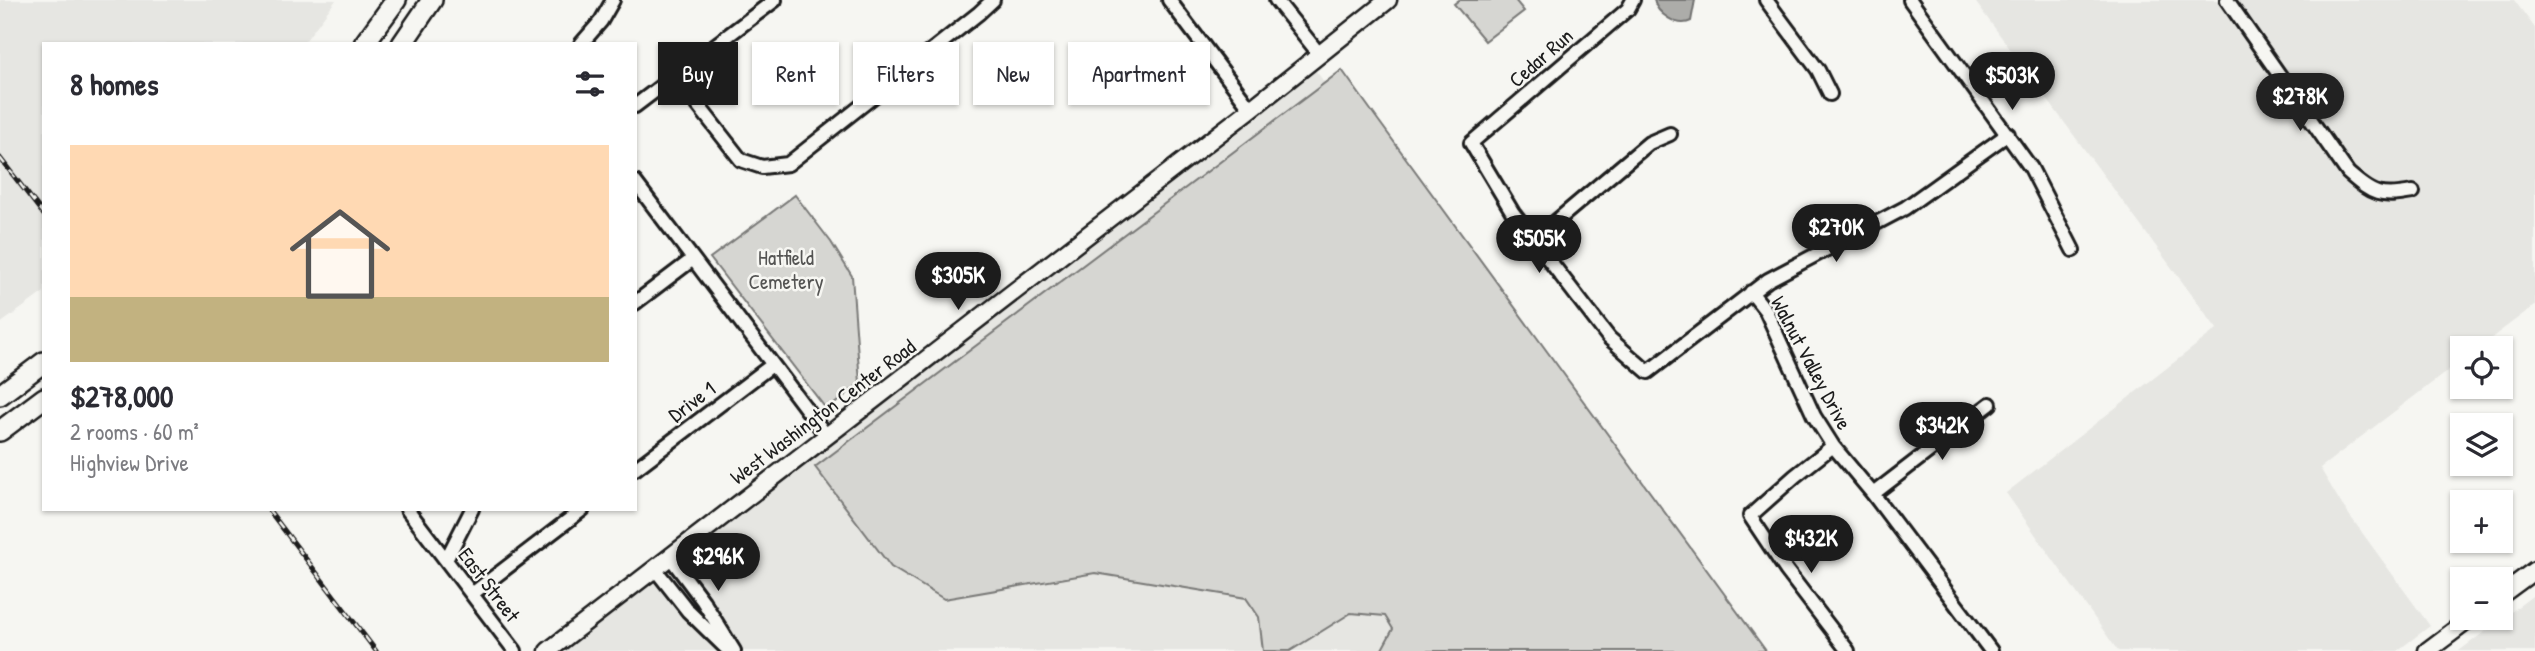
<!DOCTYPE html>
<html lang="en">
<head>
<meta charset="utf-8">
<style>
	body { margin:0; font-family:"Patrick Hand",sans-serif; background:#f2f2f3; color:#2b2b33; height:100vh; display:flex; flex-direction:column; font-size:26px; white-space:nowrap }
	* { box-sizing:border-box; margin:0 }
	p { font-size:23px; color:#7c7c81 }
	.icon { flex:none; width:38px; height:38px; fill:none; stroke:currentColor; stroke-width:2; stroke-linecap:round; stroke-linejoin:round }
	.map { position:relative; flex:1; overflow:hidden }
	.panel { position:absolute; left:42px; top:42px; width:595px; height:469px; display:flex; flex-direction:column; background:#fff; border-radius:0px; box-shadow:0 2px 5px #0004 }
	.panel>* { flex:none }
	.guide { position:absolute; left:658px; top:42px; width:665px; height:63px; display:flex; gap:14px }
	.controls { position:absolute; left:2450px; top:336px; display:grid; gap:14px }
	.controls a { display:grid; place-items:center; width:63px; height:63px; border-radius:0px; background:#fff; box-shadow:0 2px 5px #0004; font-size:35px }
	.price { position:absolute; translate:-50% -60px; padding:0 16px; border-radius:24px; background:#1c1c1c; color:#fff; font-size:23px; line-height:46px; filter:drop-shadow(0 2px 4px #0008) }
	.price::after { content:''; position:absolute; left:50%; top:42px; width:21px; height:16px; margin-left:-10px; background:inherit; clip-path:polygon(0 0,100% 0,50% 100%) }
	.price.current { background:#222; color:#fff }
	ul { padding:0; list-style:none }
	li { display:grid; align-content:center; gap:14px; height:371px; padding:0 28px }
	li span { display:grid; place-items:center; height:217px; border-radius:0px; color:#555 }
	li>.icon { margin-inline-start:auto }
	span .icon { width:126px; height:126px; fill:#fffc; stroke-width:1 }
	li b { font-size:30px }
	h2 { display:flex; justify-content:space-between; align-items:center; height:84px; padding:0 28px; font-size:30px }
	.chip { padding:0 24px; border-radius:0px; background:#fff; box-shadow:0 2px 5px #0004; font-size:24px; line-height:63px }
	.chip.current { background:#1c1c1c; color:#fff }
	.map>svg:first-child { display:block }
	.built { fill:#e6e6e2 }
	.green { fill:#d6d6d2; stroke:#797977; stroke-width:2 }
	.water { fill:#acaca9; stroke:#727271; stroke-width:2 }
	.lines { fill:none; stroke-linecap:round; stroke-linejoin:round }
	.minor-casing { stroke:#1c1c1c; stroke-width:18 }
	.major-casing { stroke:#1c1c1c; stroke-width:21 }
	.highway-casing { stroke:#1c1c1c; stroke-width:24 }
	.minor { stroke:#f6f6f2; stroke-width:12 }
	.major { stroke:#f6f6f2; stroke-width:16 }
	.highway { stroke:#f6f6f2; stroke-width:19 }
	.rail-casing { stroke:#1c1c1c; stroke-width:5 }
	.rail { stroke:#f6f6f2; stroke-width:2.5; stroke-dasharray:8; stroke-linecap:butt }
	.labels { text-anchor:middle; stroke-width:5; stroke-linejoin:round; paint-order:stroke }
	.street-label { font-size:21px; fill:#1c1c1c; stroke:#f6f6f2 }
	.park-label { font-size:21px; fill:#545453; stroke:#f6f6f2 }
</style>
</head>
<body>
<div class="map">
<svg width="2535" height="651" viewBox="0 0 2535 651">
	<rect width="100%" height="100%" fill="#f6f6f2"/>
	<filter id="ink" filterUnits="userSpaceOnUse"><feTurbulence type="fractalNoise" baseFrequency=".0143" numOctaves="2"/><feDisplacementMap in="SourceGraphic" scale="14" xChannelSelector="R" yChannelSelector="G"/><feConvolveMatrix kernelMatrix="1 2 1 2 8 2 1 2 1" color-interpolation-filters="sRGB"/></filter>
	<g filter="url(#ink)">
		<path class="built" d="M0,0H336L303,44H44V292L0,324Z
			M1974,0H2514L2535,28V305L2478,348H2462V360L2320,468L2342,505L2430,626L2397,651H2118L2006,493L2217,329Z
			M1313,67L1747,651H556Z
			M2535,594V651H2459Z"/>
		<path class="green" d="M1459,0H1515L1524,11L1485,41L1454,4Z
			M1342,70L1378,120L1766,651H1381L1393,629L1385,616L1351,613L1290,651H1263L1259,617L1246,598L1095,573L944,599L891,567L815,467Z
			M795,195L831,242L852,276L860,383L827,410L710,258Z"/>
		<path class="water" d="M1654,0H1695L1691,21C1678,28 1657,14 1654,0Z"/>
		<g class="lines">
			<g class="minor-casing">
				<path id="minor" d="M1169,0L1251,109
					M1276,0L1320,55
					M1633,0L1628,9L1471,143L1513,213L1609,338L1648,372L1768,280L1905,208L2008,134
					M1766,0L1818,70L1830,94
					M1910,0L2031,168L2073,250
					M2227,0L2348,173C2373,195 2380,198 2413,192
					M581,44L601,21L613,0
					M676,77L741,160L762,167L788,164L979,13L993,0
					M635,106L775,0
					M635,182L826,435
					M1534,240L1649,143L1670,134
					M1751,292L1766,311L1814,416L1833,446L1873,494L1991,651
					M635,303L693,259
					M1833,446L1795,476L1750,516L1786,570L1848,651
					M635,469L772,365
					M1873,494L1990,404
					M407,509L515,651
					M670,557L703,601L734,651
					M446,560L472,509
					M655,569L688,611L727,649
					M472,594L583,509"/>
			</g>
			<g class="major-casing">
				<path id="major" d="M2501,595L2535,570
					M548,651L1251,109L1388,0
					M2427,651L2471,618"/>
			</g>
			<g class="highway-casing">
				<path id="highway" d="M364,44L396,0
					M402,44L432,0
					M0,395L44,362
					M0,431L44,398"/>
			</g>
			<use href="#minor" class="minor"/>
			<use href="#major" class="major"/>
			<use href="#highway" class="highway"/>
			<g class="rail-casing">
				<path id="rail" d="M0,158L44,215
					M268,509L376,651"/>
			</g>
			<use href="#rail" class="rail"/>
		</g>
	</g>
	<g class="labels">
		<g class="street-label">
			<text transform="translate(1541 58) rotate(-41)" y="7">Cedar Run</text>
			<text transform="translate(1811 363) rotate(62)" y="7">Walnut Valley Drive</text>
			<text transform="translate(692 402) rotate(-37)" y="7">Drive 1</text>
			<text transform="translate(823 412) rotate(-37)" y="7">West Washington Center Road</text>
			<text transform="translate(489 585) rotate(53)" y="7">East Street</text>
		</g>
		<g class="park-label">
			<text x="786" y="265">Hatfield<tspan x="786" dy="24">Cemetery</tspan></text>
		</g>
	</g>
</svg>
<div class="controls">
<a><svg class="icon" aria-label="locate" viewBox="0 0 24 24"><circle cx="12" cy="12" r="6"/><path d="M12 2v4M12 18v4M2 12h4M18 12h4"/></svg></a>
<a><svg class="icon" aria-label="layers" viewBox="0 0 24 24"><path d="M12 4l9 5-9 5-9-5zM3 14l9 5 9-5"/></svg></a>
<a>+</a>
<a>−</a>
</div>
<b class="price" style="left:2012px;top:112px">$503K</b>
<b class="price current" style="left:2300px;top:133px">$278K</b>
<b class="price" style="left:1836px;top:264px">$270K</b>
<b class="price" style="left:1539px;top:275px">$505K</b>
<b class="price" style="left:958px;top:312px">$305K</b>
<b class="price" style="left:1942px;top:462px">$342K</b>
<b class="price" style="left:1811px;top:575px">$432K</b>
<b class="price" style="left:718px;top:593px">$296K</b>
<div class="guide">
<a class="chip current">Buy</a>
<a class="chip">Rent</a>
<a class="chip">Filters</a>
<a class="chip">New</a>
<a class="chip">Apartment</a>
</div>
<section class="panel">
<h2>8 homes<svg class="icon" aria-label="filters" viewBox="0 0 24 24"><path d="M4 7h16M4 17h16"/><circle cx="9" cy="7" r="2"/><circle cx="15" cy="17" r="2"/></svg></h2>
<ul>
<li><span style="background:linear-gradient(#ffd9b3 70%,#c2b280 0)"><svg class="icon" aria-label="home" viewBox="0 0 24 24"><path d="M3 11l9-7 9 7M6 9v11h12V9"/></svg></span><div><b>$278,000</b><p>2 rooms · 60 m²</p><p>Highview Drive</p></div></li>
</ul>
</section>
</div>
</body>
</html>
